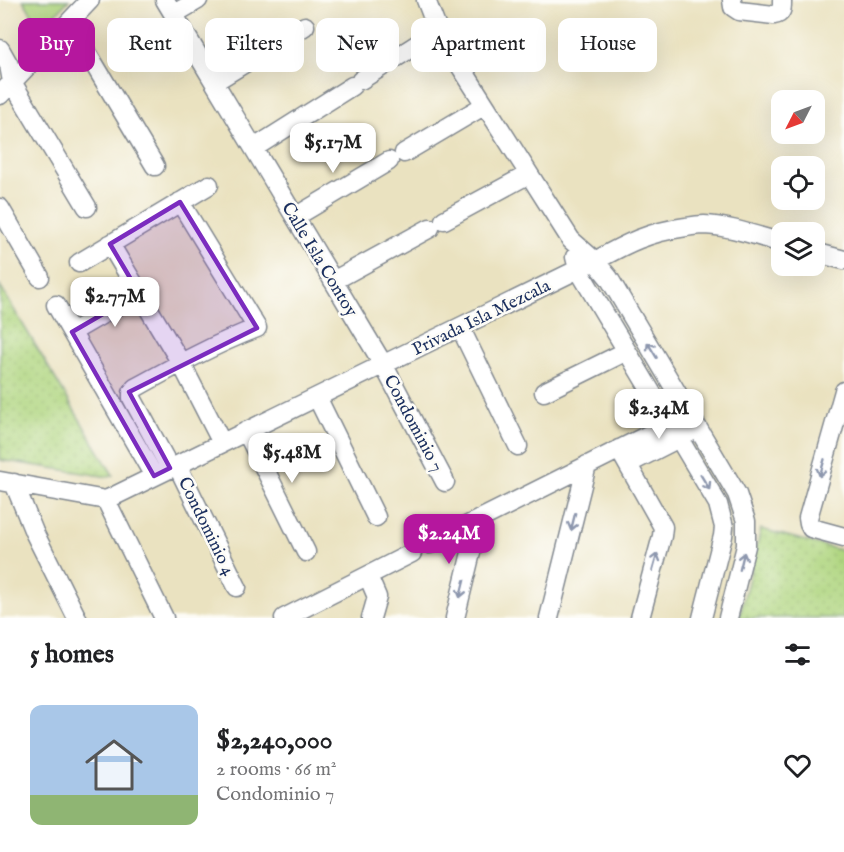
<!DOCTYPE html>
<html lang="en">
<head>
<meta charset="utf-8">
<style>
	body { margin:0; font-family:"IM FELL English",serif; background:#f6f6f6; color:#202124; height:100vh; display:flex; flex-direction:column; font-size:22px; white-space:nowrap }
	* { box-sizing:border-box; margin:0 }
	p { font-size:20px; color:#757577 }
	.icon { flex:none; width:33px; height:33px; fill:none; stroke:currentColor; stroke-width:2; stroke-linecap:round; stroke-linejoin:round }
	.map { position:relative; height:618px; overflow:hidden }
	.sheet { display:flex; flex-direction:column; background:#fff; flex:1 }
	.sheet>* { flex:none }
	.top-card { position:absolute; left:18px; top:18px; width:808px; height:54px; display:flex; gap:12px }
	.needle { width:39px; rotate:228deg }
	.tools { position:absolute; left:771px; top:90px; display:grid; gap:12px }
	.tools a { display:grid; place-items:center; width:54px; height:54px; border-radius:12px; background:#fff; box-shadow:0 6px 24px #0002; font-size:30px }
	.price { position:absolute; translate:-50% -51px; padding:0 14px; border-radius:12px; background:#fff; color:#222; font-size:20px; line-height:39px; filter:drop-shadow(0 2px 3px #0008) }
	.price::after { content:''; position:absolute; left:50%; top:36px; width:18px; height:14px; margin-left:-9px; background:inherit; clip-path:polygon(0 0,100% 0,50% 100%) }
	.price.active { background:#b5179e; color:#fff }
	ul { padding:0; list-style:none }
	li { display:flex; align-items:center; gap:18px; height:150px; padding:0 30px }
	li+li { border-top:2px solid #e0e0e0 }
	li span { display:grid; place-items:center; flex:none; width:168px; height:120px; border-radius:12px; color:#555 }
	li>.icon { margin-inline-start:auto }
	span .icon { width:72px; height:72px; fill:#fffc; stroke-width:1 }
	li b { font-size:26px }
	h2 { display:flex; justify-content:space-between; align-items:center; height:72px; padding:0 30px; font-size:26px }
	.tag { padding:0 21px; border-radius:12px; background:#fff; box-shadow:0 6px 24px #0002; font-size:21px; line-height:54px }
	.tag.active { background:#b5179e; color:#fff }
	.map>svg:first-child { display:block }
	.park { fill:url(#park-dots); stroke:#65826e; stroke-width:1.5 }
	.pitch { fill:#afd57f; stroke:#65826e; stroke-width:1.5 }
	.lines { fill:none; stroke-linecap:round; stroke-linejoin:round }
	.minor-casing { stroke:#82888f; stroke-width:21 }
	.minor { stroke:#fff; stroke-width:18 }
	.oneway { stroke:#8d97ae }
	.marked { fill:#7b2cbf; fill-opacity:0.2; stroke:#7b2cbf; stroke-width:4.5; stroke-linejoin:round }
	.labels { text-anchor:middle; stroke-width:5; stroke-linejoin:round; paint-order:stroke }
	.street-label { font-size:18px; fill:#1b2f5e; stroke:#fdfcf7 }
</style>
</head>
<body>
<div class="map">
<svg width="844" height="618" viewBox="0 0 844 618">
	<defs>
		<pattern id="park-dots" width="8" height="8" patternUnits="userSpaceOnUse" patternTransform="scale(1.5)"><rect width="8" height="8" fill="#afd57f"/><path d="M2 2h.1M6 6h.1" fill="none" stroke="#96b770" stroke-width="1.8" stroke-linecap="round"/></pattern>
	</defs>
	<rect width="100%" height="100%" fill="#fdfcf7"/>
	<filter id="ink" filterUnits="userSpaceOnUse"><feTurbulence type="fractalNoise" baseFrequency=".0167" numOctaves="2"/><feDisplacementMap in="SourceGraphic" scale="12" xChannelSelector="R" yChannelSelector="G"/><feConvolveMatrix kernelMatrix="1 2 1 2 8 2 1 2 1" color-interpolation-filters="sRGB"/></filter>
	<filter id="wash" filterUnits="userSpaceOnUse"><feTurbulence type="fractalNoise" baseFrequency=".008" numOctaves="4" result="noise"/><feDisplacementMap in="SourceGraphic" scale="24" xChannelSelector="R" yChannelSelector="G"/><feGaussianBlur stdDeviation="1.35" result="paint"/><feColorMatrix in="noise" values="0 0 0 0 0 0 0 0 0 0 0 0 0 0 0 0 0 1.4 0 .05"/><feComposite in="paint" operator="in"/></filter>
	<g filter="url(#wash)">
		<rect width="100%" height="100%" fill="#eae2c0"/>
		<path class="park" d="M0,286L113,475L109,477L0,460Z
			M761,529L844,551V618H739Z"/>
		<path class="pitch" d="M23,0H69L41,29Z"/>
	</g>
	<g filter="url(#ink)">
		<g class="lines">
			<g class="minor-casing">
				<path id="minor" d="M165,0L383,364L445,482
					M426,0L438,31L571,240L595,261L609,278L737,494L746,521V546L728,618
					M732,0L733,7L739,11L774,15C783,14 782,7 782,0
					M174,14L198,0
					M69,22L155,166
					M0,49L9,65L12,82L87,207
					M361,80L438,31
					M214,82L305,26
					M0,95L90,0
					M254,148L352,86
					M404,153L485,105
					M0,208L40,277
					M295,217L389,161
					M444,220L529,174
					M110,244L181,363L222,443
					M814,252L844,260
					M575,257L578,269L718,504L724,527L723,536L702,618
					M79,263L209,185
					M333,281L430,228
					M56,305L154,476
					M460,327L518,446
					M72,332L139,293
					M844,391L808,518L809,524L811,528L844,537
					M544,392L627,351
					M317,397L376,517
					M246,431L306,552
					M619,449L663,527L662,536L640,618
					M628,464L689,433
					M177,465L237,587
					M170,468L132,398V393L135,388C175,366 215,344 257,328L180,202
					M0,481L106,500L595,261C627,243 649,232 686,227C692,226 698,225 704,225C730,226 757,236 782,243
					M14,483L34,532L77,618
					M106,500L164,618
					M430,544L680,419
					M368,576L377,597L371,618
					M284,618L412,553
					M455,618L479,520
					M549,618L587,465"/>
			</g>
			<use href="#minor" class="minor"/>
		</g>
		<defs><path id="oneway-shaft" d="M-6 0H5M1.5-3L5.5 0L1.5 3" fill="none" stroke-width="1.6" stroke-linecap="round" stroke-linejoin="round" transform="scale(1.5)"/></defs>
		<g class="oneway">
			<use href="#oneway-shaft" transform="translate(652 350) rotate(-121)"/>
			<use href="#oneway-shaft" transform="translate(822 468) rotate(106)"/>
			<use href="#oneway-shaft" transform="translate(705 482) rotate(59)"/>
			<use href="#oneway-shaft" transform="translate(573 522) rotate(104)"/>
			<use href="#oneway-shaft" transform="translate(742 561) rotate(-76)"/>
			<use href="#oneway-shaft" transform="translate(655 562) rotate(-74)"/>
			<use href="#oneway-shaft" transform="translate(462 589) rotate(104)"/>
		</g>
	</g>
	<path class="marked" d="M180,202L257,328L129,392L170,468L154,476L72,332L139,293L110,244Z"/>
	<g class="labels">
		<g class="street-label">
			<text transform="translate(320 259) rotate(59)" y="6">Calle Isla Contoy</text>
			<text transform="translate(481 317) rotate(-26)" y="6">Privada Isla Mezcala</text>
			<text transform="translate(414 423) rotate(62)" y="6">Condominio 7</text>
			<text transform="translate(207 526) rotate(64)" y="6">Condominio 4</text>
		</g>
	</g>
</svg>
<div class="tools">
<a><svg class="needle" viewBox="-14 -14 28 28"><path d="M0-13l5 13h-10z" fill="#e53935"/><path d="M0 13l5-13h-10z" fill="#757577"/></svg></a>
<a><svg class="icon" aria-label="locate" viewBox="0 0 24 24"><circle cx="12" cy="12" r="6"/><path d="M12 2v4M12 18v4M2 12h4M18 12h4"/></svg></a>
<a><svg class="icon" aria-label="layers" viewBox="0 0 24 24"><path d="M12 4l9 5-9 5-9-5zM3 14l9 5 9-5"/></svg></a>
</div>
<b class="price" style="left:333px;top:174px">$5.17M</b>
<b class="price" style="left:115px;top:328px">$2.77M</b>
<b class="price" style="left:659px;top:440px">$2.34M</b>
<b class="price" style="left:292px;top:484px">$5.48M</b>
<b class="price active" style="left:449px;top:565px">$2.24M</b>
<div class="top-card">
<a class="tag active">Buy</a>
<a class="tag">Rent</a>
<a class="tag">Filters</a>
<a class="tag">New</a>
<a class="tag">Apartment</a>
<a class="tag">House</a>
</div>
</div>
<section class="sheet">
<h2>5 homes<svg class="icon" aria-label="filters" viewBox="0 0 24 24"><path d="M4 7h16M4 17h16"/><circle cx="9" cy="7" r="2"/><circle cx="15" cy="17" r="2"/></svg></h2>
<ul>
<li><span style="background:linear-gradient(#a9c7e8 75%,#8fb573 0)"><svg class="icon" aria-label="home" viewBox="0 0 24 24"><path d="M3 11l9-7 9 7M6 9v11h12V9"/></svg></span><div><b>$2,240,000</b><p>2 rooms · 66 m²</p><p>Condominio 7</p></div><svg class="icon" aria-label="heart" viewBox="0 0 24 24"><path d="M12 20l-8-8c-3-5 5-10 8-4 3-6 11-1 8 4z"/></svg></li>
</ul>
</section>
</body>
</html>
